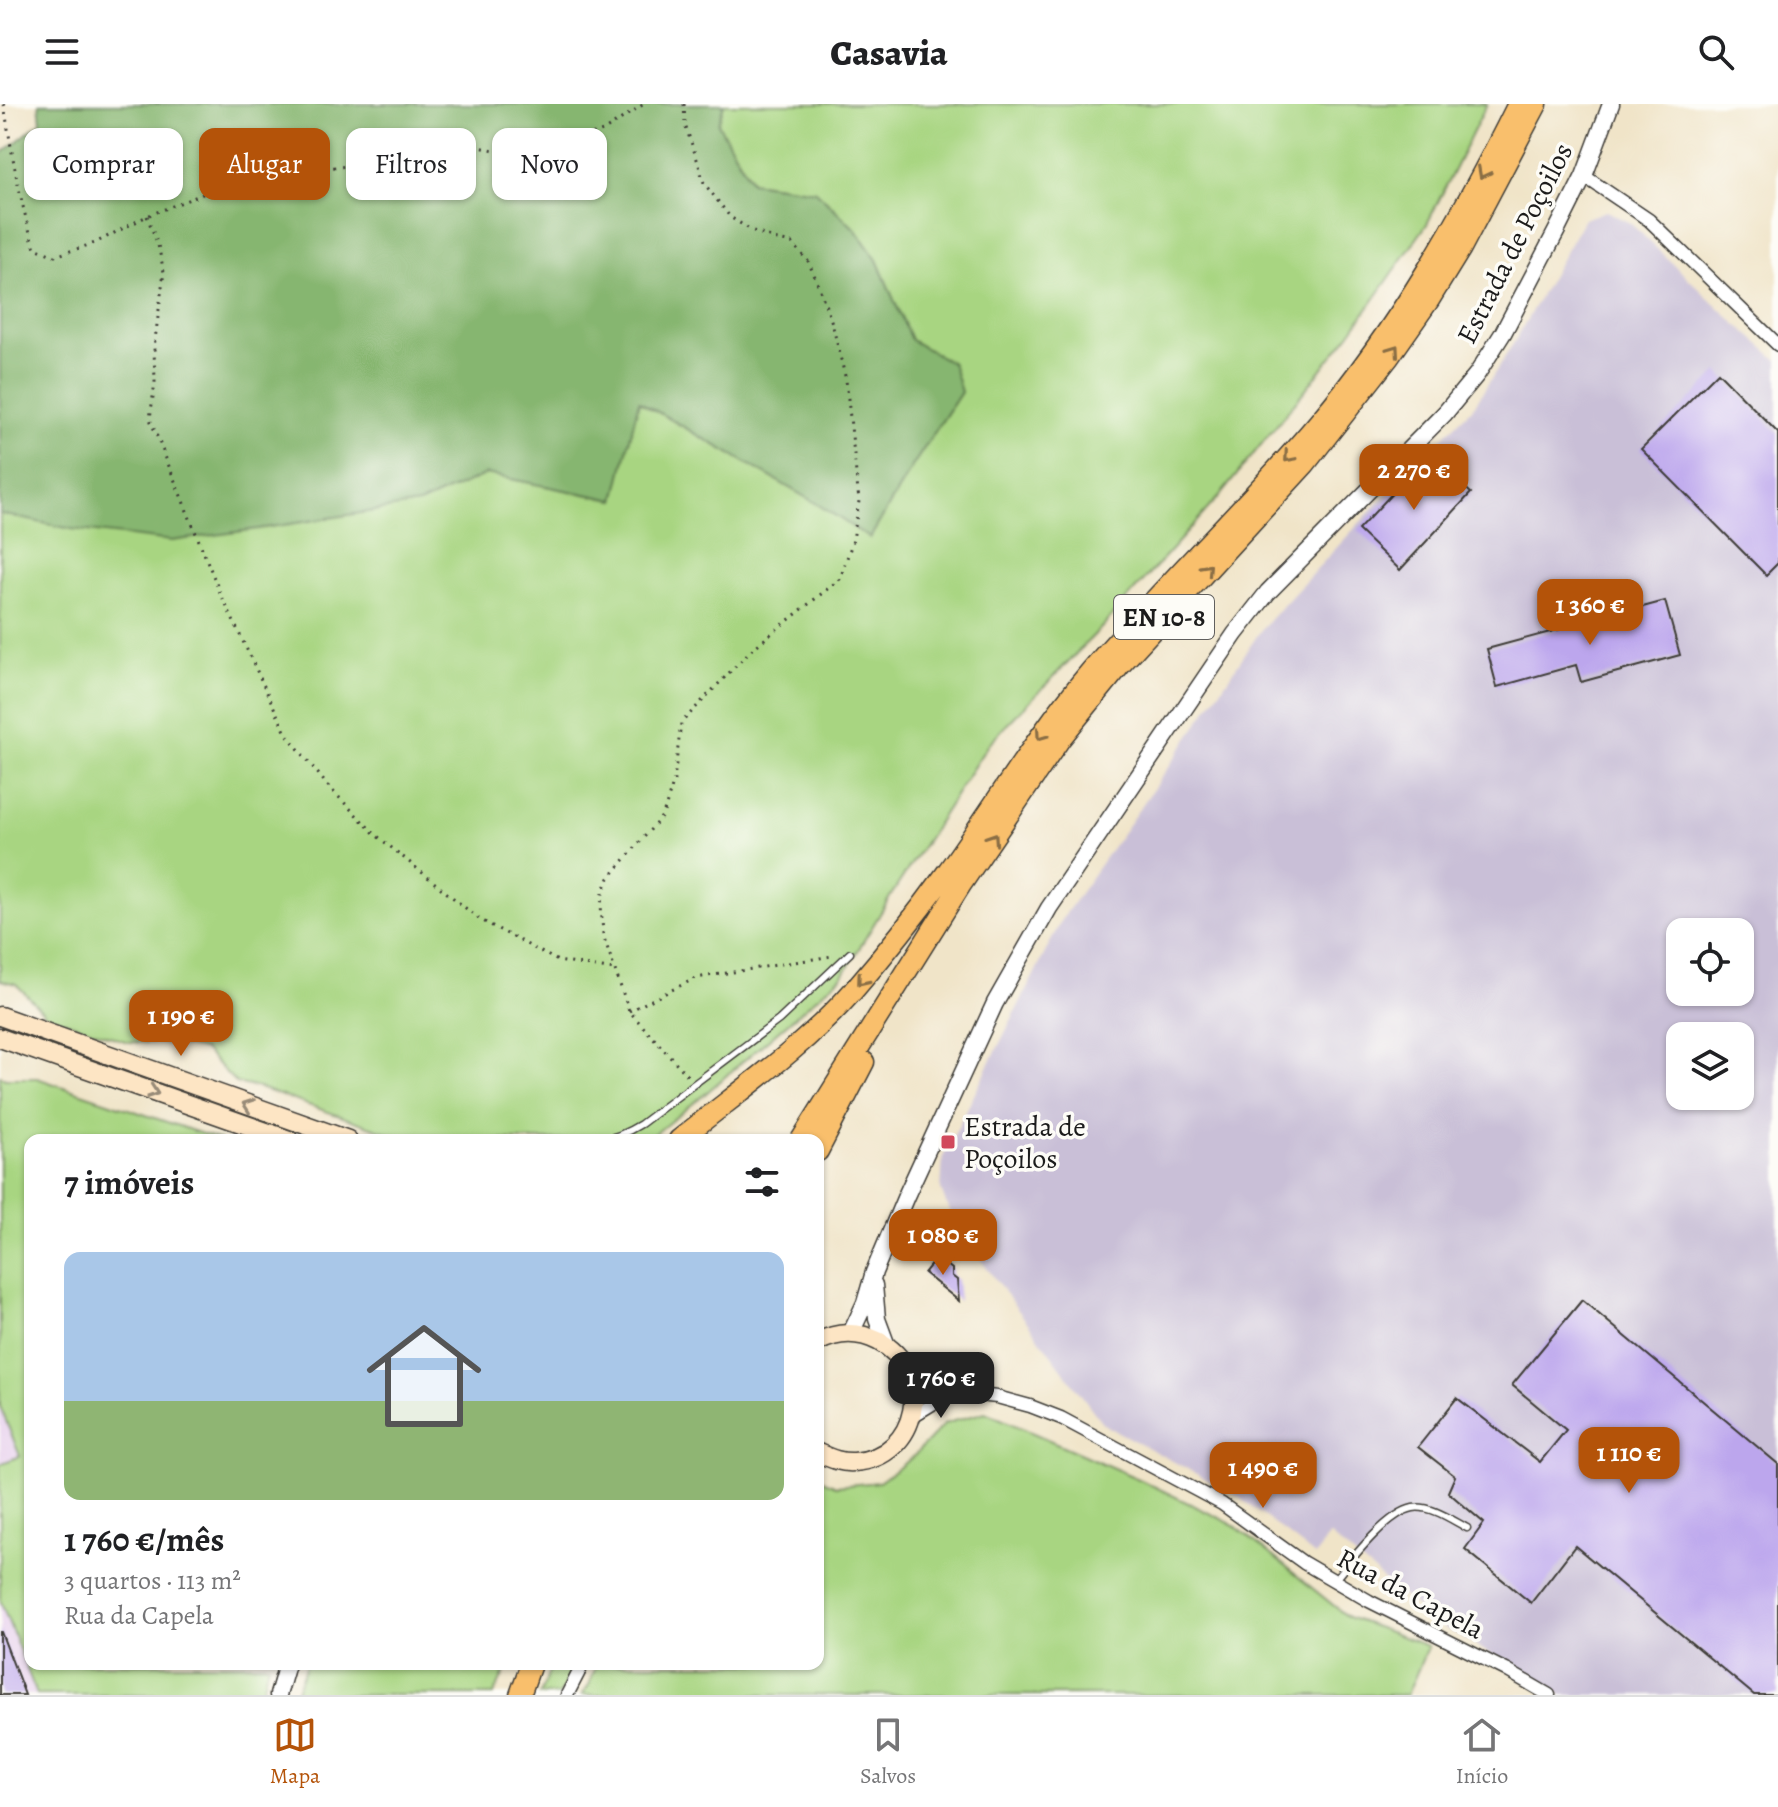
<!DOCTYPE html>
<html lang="pt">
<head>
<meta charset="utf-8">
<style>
	body { margin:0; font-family:Alegreya,serif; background:#f2f2f2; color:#202124; height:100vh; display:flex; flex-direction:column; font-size:30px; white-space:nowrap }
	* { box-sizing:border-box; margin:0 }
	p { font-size:26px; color:#757577 }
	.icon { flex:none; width:44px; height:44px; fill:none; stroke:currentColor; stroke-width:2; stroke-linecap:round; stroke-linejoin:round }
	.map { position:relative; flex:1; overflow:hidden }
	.details { position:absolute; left:24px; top:1030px; width:800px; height:536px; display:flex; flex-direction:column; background:#fff; border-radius:16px; box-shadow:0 2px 6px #0004 }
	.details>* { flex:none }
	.top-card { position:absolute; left:24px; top:24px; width:800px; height:72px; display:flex; gap:16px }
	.tools { position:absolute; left:1666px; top:814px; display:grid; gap:16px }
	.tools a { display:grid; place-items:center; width:88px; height:88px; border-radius:16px; background:#fff; box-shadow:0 2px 6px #0004; font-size:40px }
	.price { position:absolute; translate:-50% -68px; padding:0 18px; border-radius:16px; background:#b45309; color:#fff; font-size:26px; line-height:52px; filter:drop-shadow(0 2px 4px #0008) }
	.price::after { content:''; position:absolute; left:50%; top:48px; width:24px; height:18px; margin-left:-12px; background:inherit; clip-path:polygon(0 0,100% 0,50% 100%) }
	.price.selected { background:#222; color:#fff }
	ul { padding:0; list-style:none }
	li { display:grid; align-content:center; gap:16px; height:424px; padding:0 40px }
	li span { display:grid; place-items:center; height:248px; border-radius:16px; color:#555 }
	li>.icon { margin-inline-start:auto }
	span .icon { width:144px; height:144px; fill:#fffc; stroke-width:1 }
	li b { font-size:34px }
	h2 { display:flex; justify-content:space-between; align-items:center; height:96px; padding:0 40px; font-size:34px }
	.chip { padding:0 28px; border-radius:16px; background:#fff; box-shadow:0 2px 6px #0004; font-size:28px; line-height:72px }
	.chip.selected { background:#b45309; color:#fff }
	header { display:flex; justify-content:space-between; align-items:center; height:104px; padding:0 40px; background:#fff; font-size:36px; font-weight:800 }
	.tab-bar { display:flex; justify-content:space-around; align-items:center; height:112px; border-top:2px solid #e0e0e0; background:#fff; font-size:22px; color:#757577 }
	.tab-bar a { display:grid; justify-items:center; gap:4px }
	.tab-bar .selected { color:#b45309 }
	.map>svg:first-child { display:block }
	.built { fill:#e8d2ee }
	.industrial { fill:#c9bfd7; fill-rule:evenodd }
	.green { fill:#a8d581; stroke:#62784e; stroke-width:2 }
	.forest { fill:#86b66f; stroke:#516946; stroke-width:2 }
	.building { fill:#bca6ed }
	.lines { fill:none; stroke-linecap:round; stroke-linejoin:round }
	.service-casing { stroke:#3c3a36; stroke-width:9 }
	.minor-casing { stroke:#3c3a36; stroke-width:15 }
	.tertiary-casing { stroke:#3c3a36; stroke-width:19 }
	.secondary-casing { stroke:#3c3a36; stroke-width:21 }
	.trunk-casing { stroke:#3c3a36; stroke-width:23 }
	.path { stroke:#3c3a36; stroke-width:3; stroke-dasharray:2 6; stroke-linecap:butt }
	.service { stroke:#fff; stroke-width:6 }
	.minor { stroke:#fff; stroke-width:12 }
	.tertiary { stroke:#fff; stroke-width:16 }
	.secondary { stroke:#fde5c4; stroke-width:18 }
	.trunk { stroke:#f9bf6c; stroke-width:20 }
	.oneway { stroke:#8a6e44 }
	.oneway2 { stroke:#988b78 }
	.poi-dot { fill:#d1495b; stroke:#fdfcf7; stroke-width:3 }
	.labels { text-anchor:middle; stroke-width:7; stroke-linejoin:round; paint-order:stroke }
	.shield { fill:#fdfcf7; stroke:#605f5e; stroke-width:2 }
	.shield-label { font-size:26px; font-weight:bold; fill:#1c1c1c }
	.street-label { font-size:28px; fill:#1c1c1c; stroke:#fdfcf7 }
	.poi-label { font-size:28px; fill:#1c1c1c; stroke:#fdfcf7; text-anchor:start }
</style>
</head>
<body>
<header><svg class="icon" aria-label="menu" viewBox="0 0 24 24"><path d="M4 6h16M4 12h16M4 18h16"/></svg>Casavia<svg class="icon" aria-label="search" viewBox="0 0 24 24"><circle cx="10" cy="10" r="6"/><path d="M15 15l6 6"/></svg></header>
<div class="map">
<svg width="1778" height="1591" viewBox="0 0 1778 1591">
	<rect width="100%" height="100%" fill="#fdfcf7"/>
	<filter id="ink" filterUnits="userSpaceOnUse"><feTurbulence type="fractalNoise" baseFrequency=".0125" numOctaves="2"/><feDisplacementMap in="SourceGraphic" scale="16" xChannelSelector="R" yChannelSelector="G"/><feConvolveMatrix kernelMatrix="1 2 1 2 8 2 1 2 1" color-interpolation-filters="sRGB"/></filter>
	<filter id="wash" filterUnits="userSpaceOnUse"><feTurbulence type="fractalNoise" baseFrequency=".006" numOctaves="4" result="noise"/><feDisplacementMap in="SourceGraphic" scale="32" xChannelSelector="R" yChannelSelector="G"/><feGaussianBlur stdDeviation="1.8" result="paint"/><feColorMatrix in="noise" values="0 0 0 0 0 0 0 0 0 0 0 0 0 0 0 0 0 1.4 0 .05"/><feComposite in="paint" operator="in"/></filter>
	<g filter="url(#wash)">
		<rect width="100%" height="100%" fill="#f0e4c8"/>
		<path class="built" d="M0,1302L20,1352L0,1360Z
			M0,1496L37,1591H0Z"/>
		<path class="industrial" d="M1606,107L1630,119L1734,218L1778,256V1591H1562L1436,1519L1329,1431L1315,1452L1238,1392L1103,1320L954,1120L941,1086L943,1053L1062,815L1170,661L1263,523L1379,398L1474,302L1513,240L1584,115ZM1680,828H1740V888H1680ZM1680,932H1740V992H1680Z"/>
		<path class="green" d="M724,0H1487L1427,120L1350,230L1223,388L1102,523L989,639L892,790L843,871L705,990L647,1036H409L259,984L236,979L204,946L176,940L128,938L46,911L16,880L0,876V406L419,400L486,370L615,396L638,297L814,398L870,434L913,361L961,288L952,259L911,236L877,156L855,125L816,87L752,78L718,20Z
			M0,972L6,974H37L220,1036H30V1560H268L261,1591H37L0,1496V1360L20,1352L0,1302Z
			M985,1308L1141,1376L1234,1421L1348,1513L1428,1542L1407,1591H582L589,1581L597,1560H818V1374L836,1382L879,1378L912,1354L944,1320Z
			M306,1560H508L494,1591H295Z
			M552,1560H574L563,1586L558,1591H540Z"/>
		<path class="forest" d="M39,0H724L718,20L751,78L816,87L855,125L877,156L911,236L952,259L961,288L913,361L870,434L814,398L639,297L615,396L486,370L419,400L258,425L172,437L71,425L0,410V51L41,18Z"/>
		<g id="blocks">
			<path class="building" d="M1718,268L1778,329V459L1766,471L1641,345Z
				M1429,350L1471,389L1400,466L1358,426Z
				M1665,497L1680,551L1581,578L1576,561L1497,583L1487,545Z
				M937,1153L952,1165V1172L957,1176L959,1197L924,1169Z
				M1582,1196L1778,1360V1591H1754L1575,1442L1531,1499L1465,1445L1484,1419L1448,1388L1455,1372L1418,1343L1457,1294L1540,1358L1566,1326L1512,1281Z
				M0,1528H1L25,1591H0Z"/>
		</g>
	</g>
	<g filter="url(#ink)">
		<use href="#blocks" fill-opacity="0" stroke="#3c3a36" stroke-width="2"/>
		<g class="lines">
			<g class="service-casing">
				<path id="service" d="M601,1036C616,1034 628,1028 641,1020L779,916L850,849
					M1334,1477C1351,1456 1387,1409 1413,1404C1431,1401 1452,1416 1467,1424"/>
			</g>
			<g class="minor-casing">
				<path id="minor" d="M1584,72L1649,116L1778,241
					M905,1261L952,1288L997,1293L1030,1302L1061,1314L1222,1400L1304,1459L1369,1497L1506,1566L1549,1591
					M911,1313L952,1288
					M567,1591L583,1560"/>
			</g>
			<g class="tertiary-casing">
				<path id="tertiary" d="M874,1181L877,1215L887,1242
					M851,1229L865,1199L874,1168L906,1092L995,899L1049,804L1235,530L1268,488L1445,309L1477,270L1503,229L1557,126L1584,72L1611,0
					M278,1591L287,1560"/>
			</g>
			<g class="secondary-casing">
				<path id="secondary" d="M0,912L348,1036
					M0,934L289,1036
					M818,1238C837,1228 858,1227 878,1237C935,1266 920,1354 854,1358C841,1359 830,1354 818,1349"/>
			</g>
			<g class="trunk-casing">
				<path id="trunk" d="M679,1036C738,988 802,945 853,887C885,850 916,811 945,771C994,703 1036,632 1090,568C1163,482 1245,405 1318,319C1399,223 1462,113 1518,0
					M801,1036L962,779L1060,635L1122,559L1305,360L1389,253L1429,196L1461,144L1537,0
					M818,1047L864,958
					M520,1591L531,1560"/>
			</g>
			<path class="path" d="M4,0C12,49 19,97 35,144L55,152L95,139L147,112L238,76L267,68L406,58L452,45L473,42L500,47L564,40L603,27L644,0
				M684,0L685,21L698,58L704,79L730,113L751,126L773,135L792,139L808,157L816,175L832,219L846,276L859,397L853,436L840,475L751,546L681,619L674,676L663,711L609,774L603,789L601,800L603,831L629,907L688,972
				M147,112L158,141L164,168L154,243L155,278L150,315L218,484L286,629L327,681L376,731L479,815L558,857L615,866
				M629,907L696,874L832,852"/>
			<use href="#service" class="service"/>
			<use href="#minor" class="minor"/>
			<use href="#tertiary" class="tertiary"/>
			<use href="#secondary" class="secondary"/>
			<use href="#trunk" class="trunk"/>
		</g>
		<defs><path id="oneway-chevron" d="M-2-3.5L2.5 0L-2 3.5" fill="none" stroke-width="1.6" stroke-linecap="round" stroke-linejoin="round" transform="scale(2)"/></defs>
		<g class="oneway">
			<use href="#oneway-chevron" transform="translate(1483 69) rotate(118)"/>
			<use href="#oneway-chevron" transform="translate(1394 246) rotate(-55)"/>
			<use href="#oneway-chevron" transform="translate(1289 353) rotate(131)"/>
			<use href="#oneway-chevron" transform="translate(1207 465) rotate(-47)"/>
			<use href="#oneway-chevron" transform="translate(1041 631) rotate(125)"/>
			<use href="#oneway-chevron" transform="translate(993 734) rotate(-56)"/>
			<use href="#oneway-chevron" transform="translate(862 876) rotate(130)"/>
		</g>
		<g class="oneway2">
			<use href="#oneway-chevron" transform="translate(153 988) rotate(19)"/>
			<use href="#oneway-chevron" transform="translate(248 1001) rotate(-160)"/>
		</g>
	</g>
	<rect class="poi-dot" x="940" y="1030" width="16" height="16" rx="4"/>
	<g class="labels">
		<rect class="shield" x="1114" y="491" width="100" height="44" rx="6"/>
		<g class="shield-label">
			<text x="1164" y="522">EN 10-8</text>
		</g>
		<g class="street-label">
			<text transform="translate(1514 139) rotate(-63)" y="10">Estrada de Poçoilos</text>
			<text transform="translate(1411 1489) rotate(28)" y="10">Rua da Capela</text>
		</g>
		<g class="poi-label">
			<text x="964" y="1032">Estrada de<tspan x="964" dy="32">Poçoilos</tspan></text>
		</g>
	</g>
</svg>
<div class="tools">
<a><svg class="icon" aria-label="locate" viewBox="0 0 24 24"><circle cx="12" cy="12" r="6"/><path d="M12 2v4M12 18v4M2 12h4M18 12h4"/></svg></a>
<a><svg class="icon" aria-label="layers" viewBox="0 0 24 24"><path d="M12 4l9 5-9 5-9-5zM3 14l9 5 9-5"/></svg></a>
</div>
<b class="price" style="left:1414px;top:408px">2 270 €</b>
<b class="price" style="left:1590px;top:543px">1 360 €</b>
<b class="price" style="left:181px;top:954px">1 190 €</b>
<b class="price" style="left:943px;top:1173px">1 080 €</b>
<b class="price selected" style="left:941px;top:1316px">1 760 €</b>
<b class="price" style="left:1629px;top:1391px">1 110 €</b>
<b class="price" style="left:1263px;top:1406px">1 490 €</b>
<div class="top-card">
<a class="chip">Comprar</a>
<a class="chip selected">Alugar</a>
<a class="chip">Filtros</a>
<a class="chip">Novo</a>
</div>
<section class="details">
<h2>7 imóveis<svg class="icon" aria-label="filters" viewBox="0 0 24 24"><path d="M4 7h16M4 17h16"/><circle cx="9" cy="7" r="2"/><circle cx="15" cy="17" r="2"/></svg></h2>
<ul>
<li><span style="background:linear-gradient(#a9c7e8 60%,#8fb573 0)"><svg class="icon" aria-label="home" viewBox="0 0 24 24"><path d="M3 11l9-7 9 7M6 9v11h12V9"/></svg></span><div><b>1 760 €/mês</b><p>3 quartos · 113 m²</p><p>Rua da Capela</p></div></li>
</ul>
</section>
</div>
<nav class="tab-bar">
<a class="selected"><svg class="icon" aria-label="map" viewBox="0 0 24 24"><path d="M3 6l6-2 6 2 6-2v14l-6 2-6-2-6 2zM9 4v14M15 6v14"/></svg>Mapa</a>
<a><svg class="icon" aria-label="saved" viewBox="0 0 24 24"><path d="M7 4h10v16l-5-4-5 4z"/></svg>Salvos</a>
<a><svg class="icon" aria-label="home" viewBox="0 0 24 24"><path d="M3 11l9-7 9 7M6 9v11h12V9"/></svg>Início</a>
</nav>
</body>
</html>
